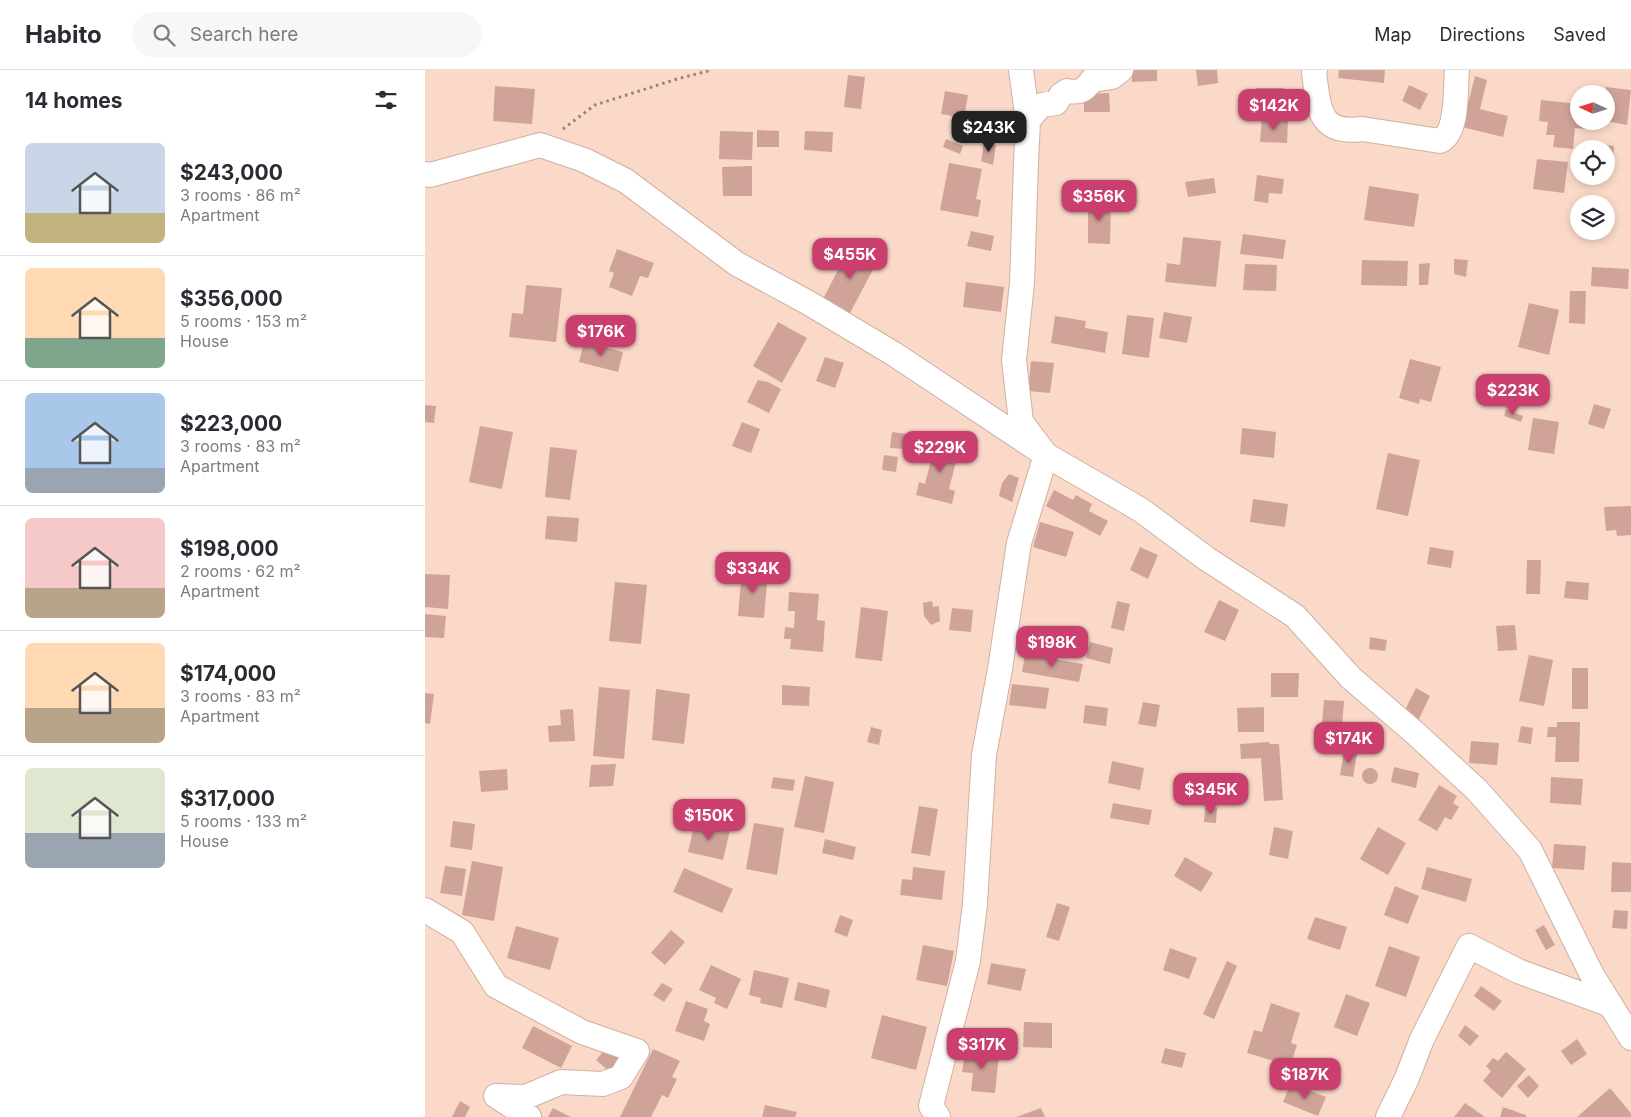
<!DOCTYPE html>
<html lang="en">
<head>
<meta charset="utf-8">
<style>
	body { margin:0; font-family:Inter,sans-serif; background:#f7f7f7; color:#2b2b33; height:100vh; display:flex; flex-direction:column; font-size:19px; white-space:nowrap }
	* { box-sizing:border-box; margin:0 }
	p { font-size:16px; color:#7c7c81 }
	.icon { flex:none; width:28px; height:28px; fill:none; stroke:currentColor; stroke-width:2; stroke-linecap:round; stroke-linejoin:round }
	.map { position:relative; flex:1; overflow:hidden }
	.sheet { display:flex; flex-direction:column; background:#fff; width:425px }
	.sheet>* { flex:none }
	.needle { width:32px; rotate:274deg }
	.controls { position:absolute; left:1145px; top:15px; display:grid; gap:10px }
	.controls a { display:grid; place-items:center; width:45px; height:45px; border-radius:50%; background:#fff; box-shadow:0 2px 8px #0003; font-size:25px }
	.price { position:absolute; translate:-50% -42px; padding:0 11px; border-radius:10px; background:#cb3f6f; color:#fff; font-size:16px; line-height:32px; filter:drop-shadow(0 1px 2px #0008) }
	.price::after { content:''; position:absolute; left:50%; top:30px; width:15px; height:11px; margin-left:-8px; background:inherit; clip-path:polygon(0 0,100% 0,50% 100%) }
	.price.active { background:#222; color:#fff }
	ul { padding:0; list-style:none }
	li { display:flex; align-items:center; gap:15px; height:125px; padding:0 25px }
	li+li { border-top:1px solid #e1e1e2 }
	li span { display:grid; place-items:center; flex:none; width:140px; height:100px; border-radius:8px; color:#555 }
	li>.icon { margin-inline-start:auto }
	span .icon { width:60px; height:60px; fill:#fffc; stroke-width:1 }
	li b { font-size:21px }
	h2 { display:flex; justify-content:space-between; align-items:center; height:60px; padding:0 25px; font-size:21px }
	header { display:flex; align-items:center; gap:30px; box-sizing:border-box; height:70px; padding:0 25px; background:#fff; border-bottom:1px solid #e1e1e2 }
	header strong { font-size:24px }
	nav { display:flex; gap:28px; margin-inline-start:auto; font-size:18px }
	.search { width:350px; height:45px; background:#f7f7f7; display:flex; align-items:center; gap:12px; box-sizing:border-box; padding:0 18px; border-radius:28px; color:#7c7c81; font-size:19px }
	main { display:flex; flex:1; min-height:0 }
	.map>svg:first-child { display:block }
	.building { fill:#d0a399 }
	.lines { fill:none; stroke-linecap:round; stroke-linejoin:round }
	.minor-casing { stroke:#d0b0a1; stroke-width:26 }
	.path { stroke:#978075; stroke-width:3; stroke-dasharray:2.5 4; stroke-linecap:butt }
	.minor { stroke:#fff; stroke-width:24 }
</style>
</head>
<body>
<header>
<strong>Habito</strong>
<div class="search"><svg class="icon" aria-label="search" viewBox="0 0 24 24"><circle cx="10" cy="10" r="6"/><path d="M15 15l6 6"/></svg>Search here</div>
<nav><a>Map</a><a>Directions</a><a>Saved</a></nav>
</header>
<main>
<section class="sheet">
<h2>14 homes<svg class="icon" aria-label="filters" viewBox="0 0 24 24"><path d="M4 7h16M4 17h16"/><circle cx="9" cy="7" r="2"/><circle cx="15" cy="17" r="2"/></svg></h2>
<ul>
<li><span style="background:linear-gradient(#c9d6e8 70%,#c2b280 0)"><svg class="icon" aria-label="home" viewBox="0 0 24 24"><path d="M3 11l9-7 9 7M6 9v11h12V9"/></svg></span><div><b>$243,000</b><p>3 rooms · 86 m²</p><p>Apartment</p></div></li>
<li><span style="background:linear-gradient(#ffd9b3 70%,#7fa58c 0)"><svg class="icon" aria-label="home" viewBox="0 0 24 24"><path d="M3 11l9-7 9 7M6 9v11h12V9"/></svg></span><div><b>$356,000</b><p>5 rooms · 153 m²</p><p>House</p></div></li>
<li><span style="background:linear-gradient(#a9c7e8 75%,#9aa5b1 0)"><svg class="icon" aria-label="home" viewBox="0 0 24 24"><path d="M3 11l9-7 9 7M6 9v11h12V9"/></svg></span><div><b>$223,000</b><p>3 rooms · 83 m²</p><p>Apartment</p></div></li>
<li><span style="background:linear-gradient(#f6c9c9 70%,#b9a48a 0)"><svg class="icon" aria-label="home" viewBox="0 0 24 24"><path d="M3 11l9-7 9 7M6 9v11h12V9"/></svg></span><div><b>$198,000</b><p>2 rooms · 62 m²</p><p>Apartment</p></div></li>
<li><span style="background:linear-gradient(#ffd9b3 65%,#b9a48a 0)"><svg class="icon" aria-label="home" viewBox="0 0 24 24"><path d="M3 11l9-7 9 7M6 9v11h12V9"/></svg></span><div><b>$174,000</b><p>3 rooms · 83 m²</p><p>Apartment</p></div></li>
<li><span style="background:linear-gradient(#dfe7d0 65%,#9aa5b1 0)"><svg class="icon" aria-label="home" viewBox="0 0 24 24"><path d="M3 11l9-7 9 7M6 9v11h12V9"/></svg></span><div><b>$317,000</b><p>5 rooms · 133 m²</p><p>House</p></div></li>
</ul>
</section>
<div class="map">
<svg width="1206" height="1047" viewBox="0 0 1206 1047">
	<rect width="100%" height="100%" fill="#fad9c9"/>
	<path class="building" d="M707,0H732V11L707,12Z
		M771,0H792L793,13L773,16Z
		M914,0H960L959,13L913,8Z
		M423,5L440,7L436,39L419,37Z
		M1050,6L1062,10L1055,39L1083,46L1078,67L1037,57Z
		M984,15L1003,24L995,40L977,31Z
		M70,16L110,19L107,54L68,51Z
		M1181,17L1206,20L1202,55L1181,51Z
		M831,18H859V43L830,42Z
		M520,21L543,25L539,48L516,44Z
		M684,23L685,42H659V24Z
		M1116,30L1154,34V51H1162V59L1150,58L1148,79L1128,77L1130,65H1121L1123,52L1114,51Z
		M837,48L863,49L862,73L835,72Z
		M332,60L354,61V77H332Z
		M295,61L328,62L327,90L294,89Z
		M380,61L408,62L407,82L379,80Z
		M521,69L538,76L535,84L518,77Z
		M559,72L571,75L568,95L556,91Z
		M1167,74L1189,76L1187,102L1181,101V79H1167Z
		M1112,89L1143,92L1139,123L1108,119Z
		M524,93L557,99L551,129L556,130L553,147L515,140Z
		M327,96V126H298L297,97Z
		M832,105L859,109L857,124L844,123L843,133L829,131Z
		M789,108L791,123L763,127L760,112Z
		M944,116L994,124L989,157L939,150Z
		M663,131H686L685,174L663,173Z
		M546,161L569,166L566,181L542,176Z
		M818,164L861,170L858,189L815,184Z
		M758,167L796,171L791,217L740,212L742,193L755,195Z
		M425,177L452,192L425,243L398,229Z
		M192,179L229,193L223,208L215,206L207,226L184,217L189,203L184,201Z
		M1029,189L1043,190L1041,207L1029,204Z
		M937,190L983,191L982,216L936,215Z
		M1005,193L1003,215H994V194Z
		M820,194L852,195L851,221L818,220Z
		M1167,197L1204,199L1203,219L1166,216Z
		M541,212L579,217L576,242L538,237Z
		M101,215L137,218L131,272L84,267L87,243L98,244Z
		M1145,221H1161L1160,254L1144,253Z
		M1104,233L1134,240L1124,285L1093,277Z
		M739,242L767,247L762,273L734,268Z
		M702,245L729,248L724,288L697,284Z
		M630,246L661,251L660,258L683,262L680,283L626,273Z
		M353,252L382,268L357,313L328,296Z
		M159,272L198,282L193,302L154,292Z
		M400,287L419,293L410,318L391,311Z
		M985,289L1016,297L1006,332L995,329L994,334L974,328Z
		M606,291L629,293L625,323L603,321Z
		M1065,306L1088,310L1084,336L1060,332Z
		M333,310L343,312L356,319L344,343L322,332Z
		M1169,334L1186,339L1179,359L1163,354Z
		M0,335L11,336L9,353L0,352Z
		M1081,339L1098,346L1096,352L1079,346Z
		M1108,348L1134,352L1129,384L1103,380Z
		M317,352L335,359L326,383L307,376Z
		M55,356L88,362L77,419L44,412Z
		M817,358L851,362L849,388L815,384Z
		M467,362L482,364L480,379L465,378Z
		M511,370L535,376L524,419L530,421L527,434L491,425L494,412L500,414Z
		M125,377L152,380L145,430L120,427Z
		M963,383L995,390L983,446L951,439Z
		M459,385L473,387L471,402L457,400Z
		M584,404L594,408L587,432L574,426L577,413Z
		M629,420L648,430L651,425L667,434L664,441L683,451L675,466L621,436Z
		M828,429L863,434L860,457L825,452Z
		M1206,436V465L1192,466L1191,460L1181,461L1179,437Z
		M122,446L154,448L152,472L120,469Z
		M615,452L649,462L641,487L608,477Z
		M715,477L733,485L723,509L705,500Z
		M1005,477L1029,481L1026,498L1002,494Z
		M1102,490H1116L1115,524H1101Z
		M317,499L343,501L339,548L313,546Z
		M0,504L25,505L23,539L0,537Z
		M1141,511L1164,513L1163,530L1139,528Z
		M190,512L222,515L216,574L184,571Z
		M364,522L394,524L392,550L400,551L398,582L365,579L366,569H359L360,557L369,558L370,541H363Z
		M794,530L814,540L800,571L779,562Z
		M507,531L508,537L514,536L515,551L506,555L499,546L498,533Z
		M692,531L705,534L699,561L686,558Z
		M436,537L463,541L457,591L430,588Z
		M527,538L548,540L546,562L524,560Z
		M0,544L21,546L19,568L0,567Z
		M1090,555L1092,580L1073,581L1071,556Z
		M945,567L962,570L960,581L944,579Z
		M665,572L688,578L685,594L661,588Z
		M600,584L658,594L654,612L597,602Z
		M1104,585L1128,590L1119,636L1094,631Z
		M1147,598H1163V639H1147Z
		M846,603H874L873,627H846Z
		M587,614L624,618L621,639L584,635Z
		M357,615L385,617L384,636L357,635Z
		M174,617L205,620L199,689L168,686Z
		M991,618L1005,626L994,649L979,642Z
		M231,619L265,624L259,674L227,670Z
		M0,623L9,624L5,654L0,653Z
		M899,630L919,631L917,656L897,655Z
		M718,632L735,635L731,657L713,654Z
		M660,635L683,638L681,656L658,653Z
		M839,637V662H813L812,638Z
		M148,639L150,671L124,672L123,656L136,655L135,640Z
		M1132,652H1155L1154,692H1130L1131,667H1122L1123,657H1132Z
		M1096,656L1108,658L1106,674L1093,672Z
		M446,657L457,660L454,675L442,672Z
		M1046,671L1074,673L1072,695L1044,693Z
		M844,672L845,674H854L858,730L839,731L836,688L816,689L815,674Z
		M919,682L932,684L928,707L915,705Z
		M687,691L719,698L715,720L683,713Z
		M191,694L188,716L164,717L166,695Z
		M969,697L994,703L991,718L966,712Z
		M937 706a8 8 0 1 1 16 0a8 8 0 1 1-16 0Z
		M82,699L83,720L56,722L54,701Z
		M380,706L409,712L399,763L369,757Z
		M348,707L370,710L368,721L346,718Z
		M1126,707L1158,709L1156,735L1125,733Z
		M1014,715L1032,726L1028,733L1034,737L1026,750L1020,747L1012,761L993,750Z
		M688,733L727,740L724,755L685,748Z
		M494,736L513,739L505,786L486,783Z
		M780,738H792L791,753L779,752Z
		M28,751L50,754L47,780L25,777Z
		M270,752L305,760L298,790L263,782Z
		M329,753L359,758L352,805L321,799Z
		M849,757L868,761L863,789L844,785Z
		M953,757L981,773L963,805L935,789Z
		M400,769L431,777L428,790L397,783Z
		M1129,774L1161,776L1159,800L1127,798Z
		M760,787L788,803L776,822L749,806Z
		M47,791L78,797L69,851L37,845Z
		M1187,792L1206,793V822H1186Z
		M20,796L41,799L37,826L15,823Z
		M488,797L520,801L517,830L475,825L477,809L487,810Z
		M1002,797L1047,809L1041,832L996,819Z
		M259,798L308,819L297,843L248,822Z
		M970,816L994,826L983,854L959,845Z
		M632,833L645,837L634,871L621,867Z
		M1189,840L1203,841L1202,859L1187,858Z
		M415,845L428,850L422,867L409,862Z
		M890,847L922,857L915,880L882,869Z
		M1119,855L1130,875L1121,880L1110,860Z
		M91,856L134,868L125,900L82,888Z
		M246,860L260,872L240,895L226,883Z
		M498,875L529,881L522,916L491,910Z
		M964,876L995,887L981,927L950,916Z
		M745,878L772,888L764,909L738,900Z
		M802,891L812,896L789,949L778,944Z
		M566,893L601,899L596,921L562,914Z
		M286,895L316,909L302,939L289,933L291,928L274,920Z
		M329,900L364,908L357,938L335,933L336,928L324,925Z
		M373,912L405,920L401,938L369,930Z
		M237,913L248,919L239,932L228,925Z
		M1056,916L1077,931L1069,941L1049,926Z
		M921,924L945,933L932,966L909,957Z
		M261,931L283,939L279,951L285,954L279,971L250,961Z
		M846,933L875,943L866,973L872,975L865,996L822,983L829,960L837,962Z
		M457,945L502,957L491,1000L446,988Z
		M599,952L627,953V978L598,977Z
		M1040,955L1054,966L1045,976L1033,966Z
		M108,956L147,976L136,998L97,978Z
		M1152,969L1162,984L1146,995L1136,981Z
		M182,977L199,992L188,1005L171,990Z
		M740,978L761,983L757,998L736,993Z
		M228,979L255,991L247,1007L252,1009L243,1028L237,1025L226,1047H195Z
		M540,981L574,984L570,1023L546,1021L548,1003L537,1002Z
		M1081,982L1101,999L1077,1028L1058,1011L1066,1001L1061,996L1068,988L1073,991Z
		M1104,1005L1114,1016L1103,1028L1092,1016Z
		M866,1013L901,1027L893,1046L858,1032Z
		M1185,1018L1206,1043V1047H1152Z
		M35,1031L45,1037L40,1047H27Z
		M1040,1033L1060,1047H1029Z
		M340,1035L372,1042L370,1047H337Z
		M1078,1037L1101,1045V1047H1075Z
		M128,1038L146,1047H123Z
		M616,1038L620,1047H591Z"/>
	<g class="lines">
		<g class="minor-casing">
			<path id="minor" d="M890,0L889,3C894,36 892,65 937,59L1015,71C1034,62 1030,18 1032,0
				M603,51L609,43L617,35L631,33L636,25L642,21C655,23 659,21 667,10L687,7L696,0
				M0,104L5,105L115,75L159,90L201,111L312,194L382,232L469,284L621,385L716,440L782,489L870,546L926,608L990,663L1052,720L1105,780L1167,905L1206,968
				M0,840L37,862L71,916L157,962L212,981L196,1007L178,1014L136,1012L101,1027L71,1026L104,1047
				M513,1047L506,1036L543,891L550,834L559,685L575,599L594,473L621,385L596,352L589,290L597,213L601,93L603,51L596,0
				M963,1047L982,1008L997,969L1044,876L1093,901L1186,935"/>
		</g>
		<path class="path" d="M138,59L170,35L252,9L287,0"/>
		<use href="#minor" class="minor"/>
	</g>
</svg>
<div class="controls">
<a><svg class="needle" viewBox="-14 -14 28 28"><path d="M0-13l5 13h-10z" fill="#e53935"/><path d="M0 13l5-13h-10z" fill="#7c7c81"/></svg></a>
<a><svg class="icon" aria-label="locate" viewBox="0 0 24 24"><circle cx="12" cy="12" r="6"/><path d="M12 2v4M12 18v4M2 12h4M18 12h4"/></svg></a>
<a><svg class="icon" aria-label="layers" viewBox="0 0 24 24"><path d="M12 4l9 5-9 5-9-5zM3 14l9 5 9-5"/></svg></a>
</div>
<b class="price" style="left:849px;top:61px">$142K</b>
<b class="price active" style="left:564px;top:83px">$243K</b>
<b class="price" style="left:674px;top:152px">$356K</b>
<b class="price" style="left:425px;top:210px">$455K</b>
<b class="price" style="left:176px;top:287px">$176K</b>
<b class="price" style="left:1088px;top:346px">$223K</b>
<b class="price" style="left:515px;top:403px">$229K</b>
<b class="price" style="left:328px;top:524px">$334K</b>
<b class="price" style="left:627px;top:598px">$198K</b>
<b class="price" style="left:924px;top:694px">$174K</b>
<b class="price" style="left:786px;top:745px">$345K</b>
<b class="price" style="left:284px;top:771px">$150K</b>
<b class="price" style="left:557px;top:1000px">$317K</b>
<b class="price" style="left:880px;top:1030px">$187K</b>
</div>
</main>
</body>
</html>
